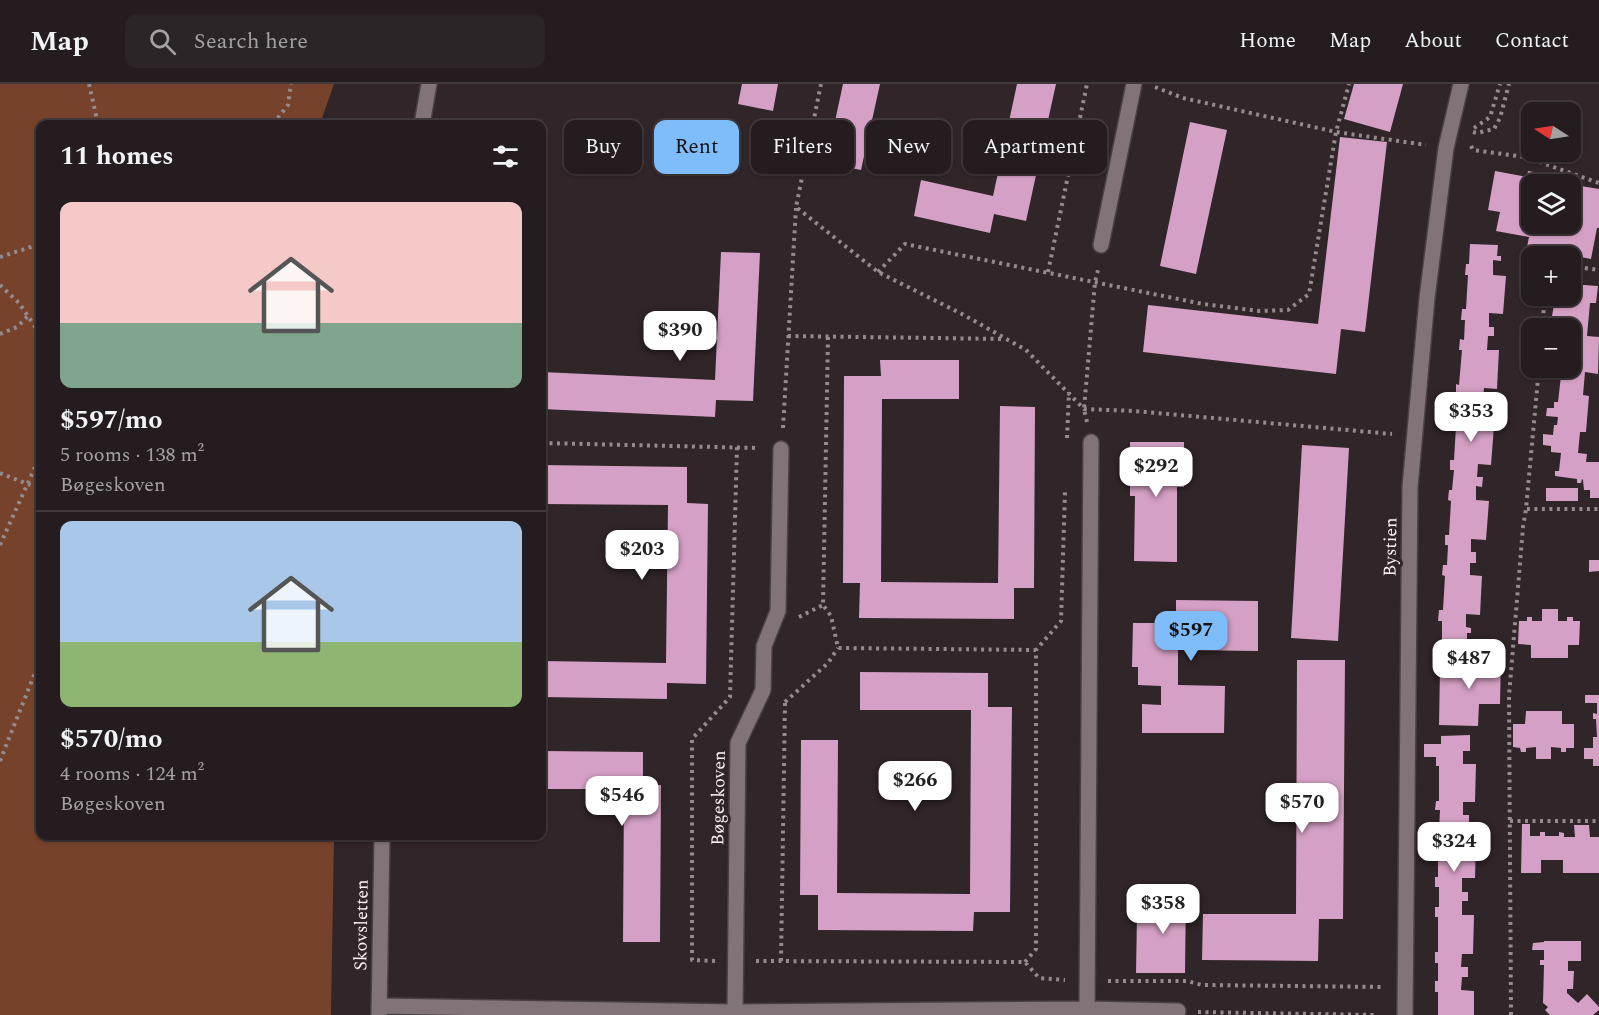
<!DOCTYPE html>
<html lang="en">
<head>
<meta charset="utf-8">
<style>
	body { margin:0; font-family:Spectral,serif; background:#2c2527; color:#f1f3f6; height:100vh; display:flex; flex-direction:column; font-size:22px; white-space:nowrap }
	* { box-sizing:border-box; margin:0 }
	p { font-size:20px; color:#a3a1a4 }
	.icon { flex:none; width:33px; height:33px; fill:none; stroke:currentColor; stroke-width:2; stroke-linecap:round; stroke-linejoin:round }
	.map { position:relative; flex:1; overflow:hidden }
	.panel { position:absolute; left:36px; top:36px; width:510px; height:720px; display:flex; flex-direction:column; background:#241c1e; border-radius:12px; box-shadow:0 2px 4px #0004,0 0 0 2px #413a3c }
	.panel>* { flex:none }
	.banner { position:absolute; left:564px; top:36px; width:570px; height:54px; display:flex; gap:12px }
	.needle { width:39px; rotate:282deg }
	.buttons { position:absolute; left:1521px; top:18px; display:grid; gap:12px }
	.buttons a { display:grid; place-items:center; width:60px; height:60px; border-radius:12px; background:#241c1e; box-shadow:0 2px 4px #0004,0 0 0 2px #413a3c; font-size:30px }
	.price { position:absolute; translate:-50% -51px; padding:0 14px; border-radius:12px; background:#fff; color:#222; font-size:20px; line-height:39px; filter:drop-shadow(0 2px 3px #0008) }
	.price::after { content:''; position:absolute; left:50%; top:36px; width:18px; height:14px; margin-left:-9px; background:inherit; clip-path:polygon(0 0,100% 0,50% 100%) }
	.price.current { background:#7fbdfa; color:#111 }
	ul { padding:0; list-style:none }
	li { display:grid; align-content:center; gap:12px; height:318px; padding:0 24px }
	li+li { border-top:2px solid #413a3c }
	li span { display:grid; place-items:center; height:186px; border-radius:12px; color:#555 }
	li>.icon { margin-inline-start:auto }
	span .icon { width:108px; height:108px; fill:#fffc; stroke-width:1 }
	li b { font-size:26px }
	h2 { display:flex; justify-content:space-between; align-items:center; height:72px; padding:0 24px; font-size:26px }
	.tag { padding:0 21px; border-radius:12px; background:#241c1e; box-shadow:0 2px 4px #0004,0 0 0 2px #413a3c; font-size:21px; line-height:54px }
	.tag.current { background:#7fbdfa; color:#111 }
	header { display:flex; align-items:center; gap:36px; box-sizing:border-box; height:84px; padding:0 30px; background:#241c1e; border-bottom:2px solid #413a3c }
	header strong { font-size:28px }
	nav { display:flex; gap:33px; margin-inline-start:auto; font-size:21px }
	.search { width:420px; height:54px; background:#2c2527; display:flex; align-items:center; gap:15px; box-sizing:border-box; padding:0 21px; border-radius:12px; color:#a3a1a4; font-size:22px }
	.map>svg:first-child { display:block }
	.forest { fill:#76422b }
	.building { fill:#d5a0c5; fill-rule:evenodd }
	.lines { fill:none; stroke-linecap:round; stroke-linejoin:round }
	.lane-casing { stroke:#4a4043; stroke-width:18 }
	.street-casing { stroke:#4a4043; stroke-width:18 }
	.path { stroke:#958b8e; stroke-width:4; stroke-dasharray:3 4.5; stroke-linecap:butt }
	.lane { stroke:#817377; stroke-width:15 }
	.street { stroke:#817377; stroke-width:15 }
	.labels { text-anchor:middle; stroke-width:6; stroke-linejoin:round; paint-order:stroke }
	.street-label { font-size:18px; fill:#faf2f4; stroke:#302528 }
</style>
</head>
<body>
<header>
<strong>Map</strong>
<div class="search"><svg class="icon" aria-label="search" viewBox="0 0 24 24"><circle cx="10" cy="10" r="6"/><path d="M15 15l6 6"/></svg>Search here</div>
<nav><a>Home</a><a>Map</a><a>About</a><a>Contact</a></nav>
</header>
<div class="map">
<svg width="1599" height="931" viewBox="0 0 1599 931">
	<rect width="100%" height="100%" fill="#302528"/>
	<path class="forest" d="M0,0H334L320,40H40V752H334L331,931H0Z"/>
	<path class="building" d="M742,0H778L773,27L738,20Z
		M843,0H880L861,86L826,79Z
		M1017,0H1056L1026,137L994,130L990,149L914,132L921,96L993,112Z
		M1354,0H1403L1390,48L1344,35Z
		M1190,38L1227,46L1196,190L1160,182Z
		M1340,53L1387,58L1365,248L1341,245L1336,290L1143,268L1148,221L1318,240Z
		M1495,87L1527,93L1528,87L1582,97L1581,102L1599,105V144H1597L1591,175L1527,163L1529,153L1496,147L1500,128L1488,126ZM1532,100H1570V140H1532Z
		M1470,160L1498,161L1497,172H1501V177L1493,176V191L1506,192L1503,230L1489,229V243H1494V252H1488L1487,266H1499L1497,305L1484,304L1483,318H1488V328L1482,327L1481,341L1494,342L1491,381L1478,380L1477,393H1483L1482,403L1476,402V416L1489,417L1486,456L1471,455V468H1476V479H1470V491L1482,492L1480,531L1466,530V543L1471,544V549H1467V559L1442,558V537H1438L1439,526H1443L1445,492L1442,491L1443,481H1447L1448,461H1445V451H1449L1451,417L1448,416L1449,406H1452L1454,386H1450V376H1454L1456,342L1453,341L1454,330L1458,331L1459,311H1456V300L1459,301L1462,266H1459L1460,255L1464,256L1465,236H1461L1462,225H1466L1468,191H1465L1466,180H1469Z
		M721,168L760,169L753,317L716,316L715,333L542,325V288L715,296Z
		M1570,200L1598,202L1596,219H1590L1587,252L1599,253L1598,290L1585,288L1583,311L1589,312L1586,348H1580L1578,369L1587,370L1586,378H1599V414H1590V406H1584L1583,396L1582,395L1581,399H1577V395L1555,392V387H1559L1561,369L1551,368V362L1543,361V350L1553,351L1554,341H1557L1558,333L1546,332L1547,324H1554V318H1558L1561,292L1556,291L1557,286H1561V284H1570V244H1564L1565,239H1561V233L1552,232L1554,221H1562L1563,212H1570Z
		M880,276H959V315H882L881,498L998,499L1000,322L1035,323L1034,504H1014V535L859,534L860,499H843L844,292H881Z
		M1130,358H1184V403H1177V478L1134,477L1135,412H1130Z
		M1302,361L1349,364L1338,557L1291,554Z
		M542,381L687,383V419L708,420L706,600L667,599V615L542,613V577L666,579L668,421L542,420Z
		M1546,404H1578V417H1546Z
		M1589,476H1599V487L1589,488Z
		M1176,516L1258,517V567L1178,566V601L1225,602L1224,649H1142V620L1161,621V602L1138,601V583H1132L1133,539H1160V544H1176Z
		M1542,525H1558V537H1567V533H1573V537H1580L1579,561H1568V574H1531V561L1518,560L1519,537H1527V533H1532V537H1542Z
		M1456,574H1501L1500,620H1479L1478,642L1439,641L1440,585H1456Z
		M1297,576H1345L1343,835H1319L1318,877L1202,876L1203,830H1296Z
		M860,588L988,589V623H1012L1010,828H974L973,847L818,846V811H800L801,656H838L837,809L970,810L971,626H860Z
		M1585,611H1599V682H1593V675H1584V664H1593V653H1597L1596,635H1593V629L1597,630V619H1585Z
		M1526,627H1562V640H1574V664H1566V668H1561V664L1551,663V675H1536V663L1526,664V668H1521L1520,664L1513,663V640H1525Z
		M1470,651V667H1463V680H1476L1475,718H1463V731H1469V741H1463L1462,754H1476L1475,794H1462V808H1468V817H1462V831H1474L1473,870H1462L1461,883H1468V893H1462L1461,906L1474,907V931H1438V908H1435V897H1438V879H1435V868H1438V833H1435V823H1439V803H1435V793H1438V758H1436V747H1439L1440,726H1435L1436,717H1439V682H1436V673H1424V660H1441V652Z
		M542,667L643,668V701H661L660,858H623L624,705H542Z
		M1522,740H1530V752H1540V748H1545V752H1559V748L1564,749V753H1575L1574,741H1589L1590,753H1599V789H1563V776H1541V789H1521Z
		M1155,807H1186L1185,889H1136L1137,830L1155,831Z
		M1544,857H1581V877H1568V887H1574L1573,905H1567V909L1578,919L1587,910L1599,923V926L1593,931H1550L1545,926L1548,923L1543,919L1544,881H1540V876H1544V866H1532L1533,859L1544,858Z"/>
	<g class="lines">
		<g class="lane-casing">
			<path id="lane" d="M1405,931L1410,403L1427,214L1446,64L1461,0"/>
		</g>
		<g class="street-casing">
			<path id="street" d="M422,40L429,0
				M1101,161L1134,0
				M379,922L735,928L1087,925L1178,927
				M1087,925L1091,358
				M735,928L738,659L763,606L764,562L778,527L781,365
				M379,931L382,752"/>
		</g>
		<path class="path" d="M89,0L98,40
			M821,0L796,123L878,188L962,230L1026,266L1084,325L1134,327L1392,350
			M1155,3L1183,14L1336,48L1426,61
			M273,40L288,21L291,0
			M1474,44L1490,33L1500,0
			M1473,48L1477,49L1494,45L1500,34L1509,0
			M1471,62L1473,66L1525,73L1532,66
			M1525,73L1599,99
			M0,173L40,160
			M1570,182L1599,186
			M878,188L905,160L1203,220L1259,227L1288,226L1309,210L1336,48L1349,0
			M1048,188L1087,0
			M0,201L19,219L40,250
			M1542,244L1545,212
			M0,250L17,243L28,232
			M788,252L1005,255
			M828,253L823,521L831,532L838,564L1036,566
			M1539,284L1526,425H1599
			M1087,338L1084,325L1095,198L1099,182
			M783,344L796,124
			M1067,354L1069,308
			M542,359L759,364
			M0,389L40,405
			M0,461L40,372
			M799,533L823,521
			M785,618L828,579L838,564
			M0,677L40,576
			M1510,737H1599
			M715,877L692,876V655L730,613L737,363
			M756,877L1025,878L1039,894L1065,896
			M781,877L785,618
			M1025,878L1036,865V566L1061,537L1065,407
			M1108,897H1187L1202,901L1385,903
			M1198,928L1377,931
			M1511,931L1509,612L1523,443L1526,425"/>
		<use href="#lane" class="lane"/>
		<use href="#street" class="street"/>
	</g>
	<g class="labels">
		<g class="street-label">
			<text transform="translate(1390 463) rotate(-89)" y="6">Bystien</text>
			<text transform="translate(718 714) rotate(-89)" y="6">Bøgeskoven</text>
			<text transform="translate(361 841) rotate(-89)" y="6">Skovsletten</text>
		</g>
	</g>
</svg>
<div class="buttons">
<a><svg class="needle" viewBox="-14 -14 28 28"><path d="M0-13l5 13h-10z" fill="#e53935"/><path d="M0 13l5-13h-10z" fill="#a3a1a4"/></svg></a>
<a><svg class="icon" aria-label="layers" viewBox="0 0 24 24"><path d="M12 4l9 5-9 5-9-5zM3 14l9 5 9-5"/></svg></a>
<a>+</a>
<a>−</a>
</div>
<b class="price" style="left:680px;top:278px">$390</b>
<b class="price" style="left:1471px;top:359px">$353</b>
<b class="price" style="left:1156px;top:414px">$292</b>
<b class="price" style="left:642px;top:497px">$203</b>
<b class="price current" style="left:1191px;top:578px">$597</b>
<b class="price" style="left:1469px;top:606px">$487</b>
<b class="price" style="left:915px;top:728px">$266</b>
<b class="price" style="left:622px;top:743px">$546</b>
<b class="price" style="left:1302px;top:750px">$570</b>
<b class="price" style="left:1454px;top:789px">$324</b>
<b class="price" style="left:1163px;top:851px">$358</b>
<div class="banner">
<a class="tag">Buy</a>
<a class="tag current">Rent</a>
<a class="tag">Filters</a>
<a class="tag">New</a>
<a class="tag">Apartment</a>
</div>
<section class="panel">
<h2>11 homes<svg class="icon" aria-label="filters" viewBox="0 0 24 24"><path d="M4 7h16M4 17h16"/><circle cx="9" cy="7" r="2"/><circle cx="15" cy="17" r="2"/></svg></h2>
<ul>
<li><span style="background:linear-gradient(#f6c9c9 65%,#7fa58c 0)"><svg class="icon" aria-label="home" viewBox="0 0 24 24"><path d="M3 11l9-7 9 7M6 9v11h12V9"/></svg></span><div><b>$597/mo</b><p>5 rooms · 138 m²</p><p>Bøgeskoven</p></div></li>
<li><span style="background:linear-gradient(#a9c7e8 65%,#8fb573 0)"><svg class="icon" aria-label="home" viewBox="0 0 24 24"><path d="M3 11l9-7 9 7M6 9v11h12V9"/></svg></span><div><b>$570/mo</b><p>4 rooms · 124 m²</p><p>Bøgeskoven</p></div></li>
</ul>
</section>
</div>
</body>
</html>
